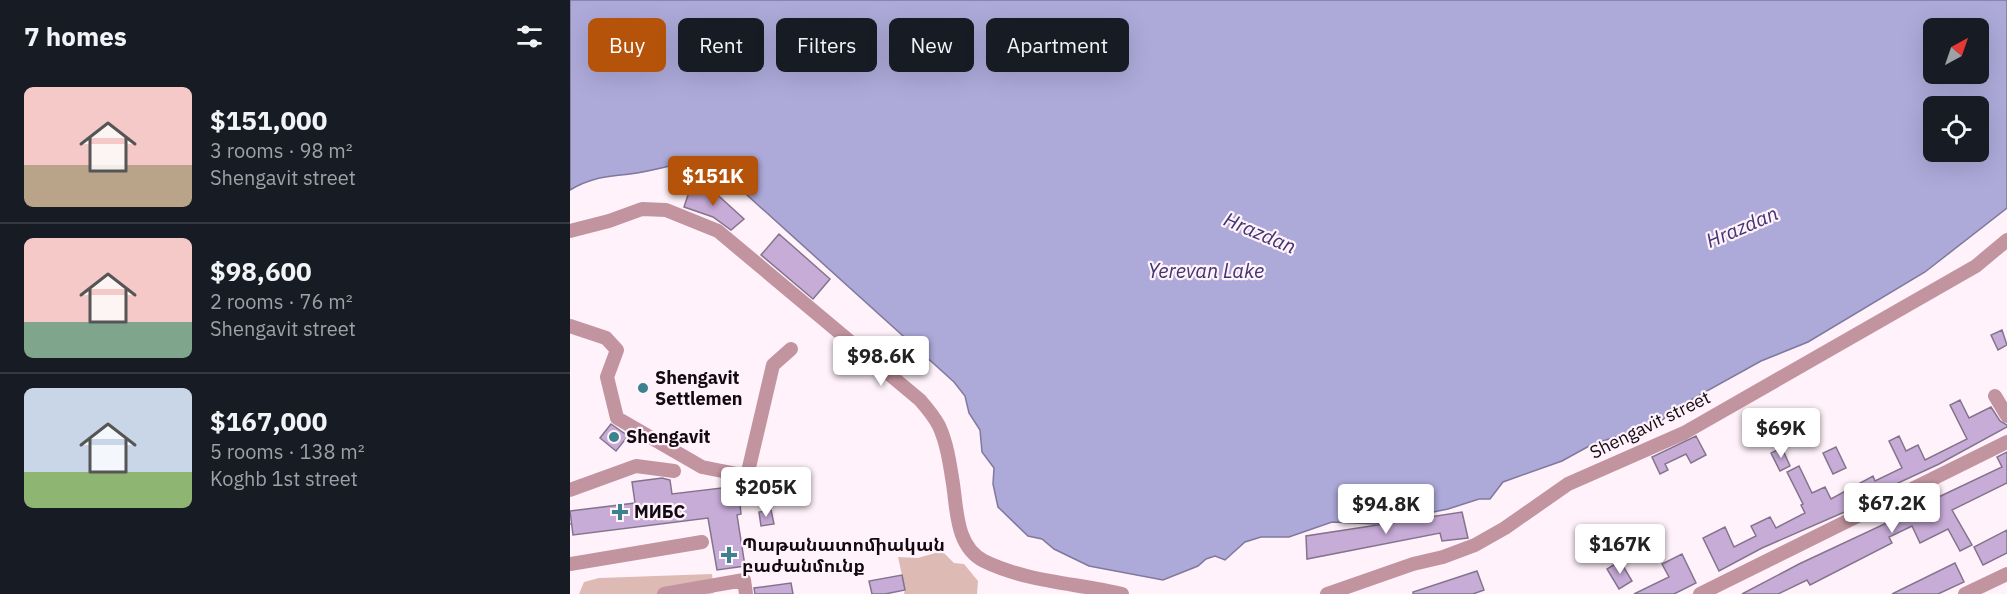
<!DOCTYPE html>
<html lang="en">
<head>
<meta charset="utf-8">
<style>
	body { margin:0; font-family:"IBM Plex Sans","Noto Sans Armenian",sans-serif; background:#242831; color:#f1f3f6; height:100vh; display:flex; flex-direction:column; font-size:22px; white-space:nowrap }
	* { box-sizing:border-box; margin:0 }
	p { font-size:20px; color:#9ea1a6 }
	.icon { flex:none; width:33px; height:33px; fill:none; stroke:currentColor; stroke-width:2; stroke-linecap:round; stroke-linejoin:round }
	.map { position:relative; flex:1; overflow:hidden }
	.sheet { display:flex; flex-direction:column; background:#171b24; width:570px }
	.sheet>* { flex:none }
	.top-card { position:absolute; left:18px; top:18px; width:570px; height:54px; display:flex; gap:12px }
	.needle { width:39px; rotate:40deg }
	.controls { position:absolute; left:1353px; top:18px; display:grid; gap:12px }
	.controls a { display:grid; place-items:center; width:66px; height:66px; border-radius:9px; background:#171b24; box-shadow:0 6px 24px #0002; font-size:30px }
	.price { position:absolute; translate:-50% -51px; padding:0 14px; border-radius:6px; background:#fff; color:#222; font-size:20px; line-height:39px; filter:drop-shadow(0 2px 3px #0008) }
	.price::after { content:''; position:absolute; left:50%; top:36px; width:18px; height:14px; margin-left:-9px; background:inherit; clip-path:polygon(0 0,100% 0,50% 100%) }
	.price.current { background:#b45309; color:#fff }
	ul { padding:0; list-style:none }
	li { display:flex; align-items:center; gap:18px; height:150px; padding:0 24px }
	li+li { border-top:2px solid #363941 }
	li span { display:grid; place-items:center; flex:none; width:168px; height:120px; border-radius:9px; color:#555 }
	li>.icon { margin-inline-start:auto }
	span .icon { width:72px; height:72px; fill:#fffc; stroke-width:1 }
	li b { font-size:26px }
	h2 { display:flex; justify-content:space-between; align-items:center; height:72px; padding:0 24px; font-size:26px }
	.chip { padding:0 21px; border-radius:9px; background:#171b24; box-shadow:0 6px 24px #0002; font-size:21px; line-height:54px }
	.chip.current { background:#b45309; color:#fff }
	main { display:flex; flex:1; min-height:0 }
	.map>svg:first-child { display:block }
	.green { fill:#debab5 }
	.water { fill:#ada9d9; stroke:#7f799d; stroke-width:1.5; fill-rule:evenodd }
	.building { fill:#c8acd8; stroke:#84738d; stroke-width:1.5 }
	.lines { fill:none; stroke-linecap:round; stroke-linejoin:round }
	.path { stroke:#a69aa1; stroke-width:2; stroke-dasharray:3 4.5; stroke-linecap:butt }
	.minor { stroke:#c2949f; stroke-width:14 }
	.poi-dot { fill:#3c818f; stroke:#fff2fa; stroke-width:2 }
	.labels { text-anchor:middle; stroke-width:4.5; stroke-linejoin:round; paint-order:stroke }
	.poi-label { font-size:18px; font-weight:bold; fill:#130910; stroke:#fff2fa; text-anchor:start }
	.street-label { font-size:18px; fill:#130910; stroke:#fff2fa }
	.water-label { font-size:20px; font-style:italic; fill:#3f3570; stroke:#fff2fa }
</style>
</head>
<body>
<main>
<section class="sheet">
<h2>7 homes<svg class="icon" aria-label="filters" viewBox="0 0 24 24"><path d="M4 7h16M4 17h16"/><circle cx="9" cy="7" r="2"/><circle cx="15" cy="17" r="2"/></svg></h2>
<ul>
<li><span style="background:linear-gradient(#f6c9c9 65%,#b9a48a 0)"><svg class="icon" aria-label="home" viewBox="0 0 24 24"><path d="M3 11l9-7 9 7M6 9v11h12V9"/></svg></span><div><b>$151,000</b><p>3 rooms · 98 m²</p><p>Shengavit street</p></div></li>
<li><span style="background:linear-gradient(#f6c9c9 70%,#7fa58c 0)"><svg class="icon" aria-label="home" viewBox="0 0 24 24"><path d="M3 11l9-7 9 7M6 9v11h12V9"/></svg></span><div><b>$98,600</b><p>2 rooms · 76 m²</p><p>Shengavit street</p></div></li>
<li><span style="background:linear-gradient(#c9d6e8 70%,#8fb573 0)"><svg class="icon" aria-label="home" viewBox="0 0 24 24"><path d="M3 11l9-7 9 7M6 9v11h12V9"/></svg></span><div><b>$167,000</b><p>5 rooms · 138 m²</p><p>Koghb 1st street</p></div></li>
</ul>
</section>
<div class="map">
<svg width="1437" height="594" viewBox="0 0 1437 594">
	<rect width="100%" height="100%" fill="#fff2fa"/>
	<path class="green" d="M372,551L384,563L394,564L408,581L407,594H334L335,589L328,557L348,558Z
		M142,574L144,593L139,594H9L14,582L29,578Z"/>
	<path class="water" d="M0,0H1437V208L1355,272L1238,342L1191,361L1106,408L1090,422L1021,445L992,461L933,482L920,499H909L878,509L805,524L762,522L719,537H691L675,542L655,560L645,556L636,559L628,566L593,580L519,566L484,549L472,539L458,536L428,507L423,484L424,468L412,452L410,430L399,413L395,396L384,382L167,186L134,178L108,164C92,168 77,172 60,174C36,177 21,177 0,190ZM1364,28H1408V74H1364ZM1364,106H1408V152H1364Z"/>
	<path class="building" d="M140,188L174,219L161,230L143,217L114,207L120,189Z
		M209,234L260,279L243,299L191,255Z
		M1432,330L1437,345L1428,350L1421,335Z
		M1390,400L1399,418L1421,407L1430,421L1437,425V427L1369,464L1300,496L1301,498L1279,510L1192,548L1149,571L1133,538L1155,527L1164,547L1186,536L1181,526L1200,517L1206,528L1235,513L1231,505L1233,504L1217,472L1229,466L1242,493L1255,487L1261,499L1303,476L1305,481L1332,468L1319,441L1329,436L1336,451L1348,445L1355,460L1397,439L1380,405Z
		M41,424L58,436L46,451L30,438Z
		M1126,436L1136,455L1121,463L1116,454L1095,464L1098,470L1090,474L1082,457Z
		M1266,447L1276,468L1263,474L1253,453Z
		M1212,448L1220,466L1210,471L1201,453Z
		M1437,452V483L1382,510L1402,545L1390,551L1378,529L1350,543L1342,526L1319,537L1322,543L1240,585L1237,580L1208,594H1172L1229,564L1336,514L1334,510L1357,501L1358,502L1432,467L1427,457Z
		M92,478L100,480L102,494L168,486L171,514L167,515L175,566L147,570L138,518L3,535L0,511L65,503L62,482Z
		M201,510L204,524L191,526L189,512Z
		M892,512L898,538L872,541L870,533L737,559L736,536Z
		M1437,530V553L1413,565L1404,547Z
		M1112,554L1126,583L1104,594H1064L1099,577L1092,564Z
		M1050,561L1062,581L1049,589L1037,569Z
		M1385,563L1394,582L1368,594H1322Z
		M907,571L914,590L903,594H843V592Z
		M332,575L335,590L315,594H302L299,581Z
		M221,583L223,594H185L184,588Z"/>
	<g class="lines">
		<path class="path" d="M0,524H1"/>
		<path class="minor" d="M0,231L39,221L72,209L96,210L148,231L350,400C357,408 364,416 369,426C377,443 380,465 383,484C387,510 386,547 414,561C457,582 506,583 552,594
			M0,326L36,338L47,350L37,377L47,418L132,467L177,476L202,479L222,498
			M1425,396L1437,416
			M177,476L203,365L221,349
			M0,490L66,466L104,471
			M0,564L132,542
			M94,594L174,580L176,594
			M757,594L843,564L873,557L905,545L935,528L998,484L1114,433L1406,266L1437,240
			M1130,594L1437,442
			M1395,594L1437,574"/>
	</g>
	<g class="poi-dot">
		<circle cx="73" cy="388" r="6"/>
		<circle cx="44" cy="437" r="6"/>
		<path d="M47 503h6v6h6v6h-6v6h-6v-6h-6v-6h6z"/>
		<path d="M156 546h6v6h6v6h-6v6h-6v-6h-6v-6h6z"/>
	</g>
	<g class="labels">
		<g class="poi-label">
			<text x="85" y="384">Shengavit<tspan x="85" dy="21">Settlemen</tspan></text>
			<text x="56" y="443">Shengavit</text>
			<text x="64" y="518">МИБС</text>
			<text x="172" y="551">Պաթանատոմիական<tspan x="172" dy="21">բաժանմունք</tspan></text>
		</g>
		<g class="street-label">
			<text transform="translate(1080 425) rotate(-26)" y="6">Shengavit street</text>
		</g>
		<g class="water-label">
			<text transform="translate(1172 227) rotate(-23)" y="7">Hrazdan</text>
			<text transform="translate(690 233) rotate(23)" y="7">Hrazdan</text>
			<text x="636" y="278">Yerevan Lake</text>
		</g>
	</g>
</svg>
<div class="controls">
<a><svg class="needle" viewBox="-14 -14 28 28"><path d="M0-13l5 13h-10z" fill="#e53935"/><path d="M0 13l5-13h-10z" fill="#9ea1a6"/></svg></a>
<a><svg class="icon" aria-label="locate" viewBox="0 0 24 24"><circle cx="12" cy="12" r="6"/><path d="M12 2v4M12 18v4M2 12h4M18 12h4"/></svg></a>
</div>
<b class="price current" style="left:143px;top:207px">$151K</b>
<b class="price" style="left:311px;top:387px">$98.6K</b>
<b class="price" style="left:1211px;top:459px">$69K</b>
<b class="price" style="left:196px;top:518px">$205K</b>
<b class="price" style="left:1322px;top:534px">$67.2K</b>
<b class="price" style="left:816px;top:535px">$94.8K</b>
<b class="price" style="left:1050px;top:575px">$167K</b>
<div class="top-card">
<a class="chip current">Buy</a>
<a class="chip">Rent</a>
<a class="chip">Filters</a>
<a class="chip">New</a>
<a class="chip">Apartment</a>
</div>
</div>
</main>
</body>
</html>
